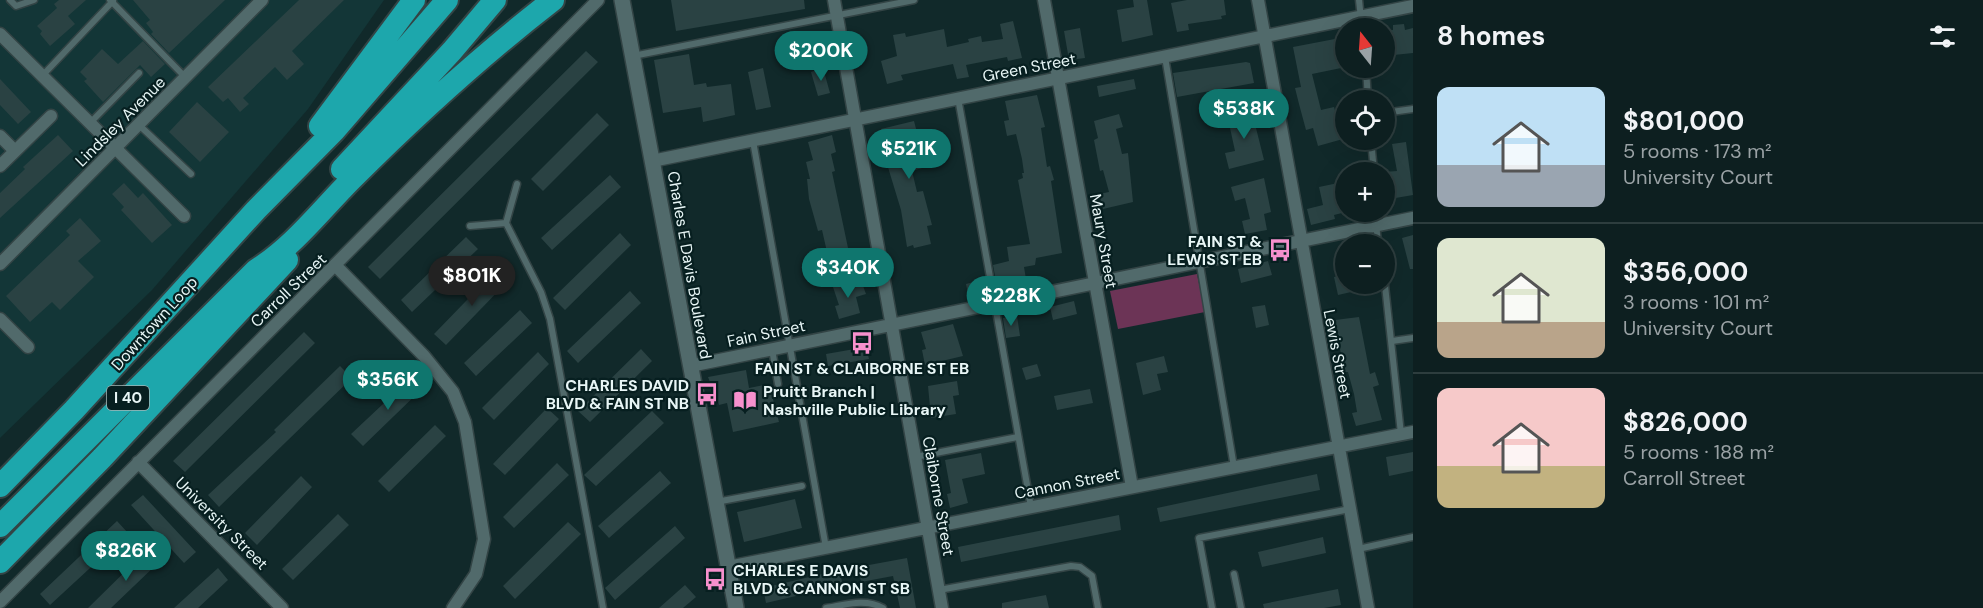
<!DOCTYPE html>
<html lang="en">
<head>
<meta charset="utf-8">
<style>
	body { margin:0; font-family:"DM Sans",sans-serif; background:#162729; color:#f1f3f6; height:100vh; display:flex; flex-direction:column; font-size:22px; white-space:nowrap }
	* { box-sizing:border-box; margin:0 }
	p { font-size:20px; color:#9aa2a5 }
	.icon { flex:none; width:33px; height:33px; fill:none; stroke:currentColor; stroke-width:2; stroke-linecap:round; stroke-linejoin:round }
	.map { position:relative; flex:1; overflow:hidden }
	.drawer { display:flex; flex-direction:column; background:#0d1f20; width:570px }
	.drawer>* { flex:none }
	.needle { width:39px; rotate:343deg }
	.controls { position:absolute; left:1335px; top:18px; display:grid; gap:12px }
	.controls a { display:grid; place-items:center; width:60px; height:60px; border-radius:50%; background:#0d1f20; box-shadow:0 6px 24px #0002,0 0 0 2px #2d3d3e; font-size:30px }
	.price { position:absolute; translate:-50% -51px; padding:0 14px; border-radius:21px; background:#0f766e; color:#fff; font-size:20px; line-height:39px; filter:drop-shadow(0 2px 3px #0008) }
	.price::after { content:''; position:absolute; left:50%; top:36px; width:18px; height:14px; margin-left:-9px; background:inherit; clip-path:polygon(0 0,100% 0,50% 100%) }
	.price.active { background:#222; color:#fff }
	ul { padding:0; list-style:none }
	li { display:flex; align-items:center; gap:18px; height:150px; padding:0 24px }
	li+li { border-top:2px solid #2d3d3e }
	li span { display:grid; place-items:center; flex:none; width:168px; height:120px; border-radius:12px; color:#555 }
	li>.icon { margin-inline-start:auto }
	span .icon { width:72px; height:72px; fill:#fffc; stroke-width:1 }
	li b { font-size:26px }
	h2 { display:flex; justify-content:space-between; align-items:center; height:72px; padding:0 24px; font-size:26px }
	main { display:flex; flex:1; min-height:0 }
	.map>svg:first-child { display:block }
	.built { fill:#133637 }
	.green { fill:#6c3456 }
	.building { fill:#2a4243 }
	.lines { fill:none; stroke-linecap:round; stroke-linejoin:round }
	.service-casing { stroke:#334445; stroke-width:9 }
	.minor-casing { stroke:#334445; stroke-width:15 }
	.tertiary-casing { stroke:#334445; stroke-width:18 }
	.motorway-casing { stroke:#334445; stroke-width:26 }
	.service { stroke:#516a6b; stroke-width:6 }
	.minor { stroke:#516a6b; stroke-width:12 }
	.tertiary { stroke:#516a6b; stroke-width:15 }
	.motorway { stroke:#1da7ac; stroke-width:22 }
	.labels { text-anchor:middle; stroke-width:4.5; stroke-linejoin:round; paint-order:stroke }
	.shield { fill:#071f20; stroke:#a4b6b6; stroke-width:1.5 }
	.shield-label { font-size:15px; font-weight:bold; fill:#e8f6f6 }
	.street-label { font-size:16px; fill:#e8f6f6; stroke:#071f20 }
	.poi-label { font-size:16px; font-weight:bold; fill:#e8f6f6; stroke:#071f20; text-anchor:end }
</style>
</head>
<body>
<main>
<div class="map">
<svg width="1413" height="608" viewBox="0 0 1413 608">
	<rect width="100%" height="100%" fill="#11292a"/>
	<path class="built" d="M0,0H384L308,109L152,290L0,438Z"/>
	<path class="green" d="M1197,274L1205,312L1118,329L1110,291Z"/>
	<path class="building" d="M59,0H86L68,16L75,24L50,46L40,34L42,31L37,26L57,8L54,4Z
		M133,0H225L169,53L151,34L153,32L146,23L150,20Z
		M299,0H344L292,51L304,64L287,80L275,67L243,98L249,104L240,112L228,98L223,102L208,87Z
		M671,0H804L805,9L676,31Z
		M1133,0H1147L1153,35L1122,42L1117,10L1134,7Z
		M1187,0H1224L1226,15L1221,16L1222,19L1188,24L1189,30L1177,32L1171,3Z
		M1013,21L1022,58L1008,61L1007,57L966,65L969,77L957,79L953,64L901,75L903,80L887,84L881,61L897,56L893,35L905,33L906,37L944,29L947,47L969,42L968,39L981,36L982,42L1003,39L1000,24Z
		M1404,24L1405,30L1413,28V53L1384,56V31L1393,30V25Z
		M1080,28L1085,58L1069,60L1064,31Z
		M1340,38L1346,67L1312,74L1321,110L1334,107L1343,139L1318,146L1313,128L1306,130L1299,104L1295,88L1301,87L1293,47Z
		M143,41L165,64L151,77L140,65L103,102L84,81L87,79L80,72L102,49L118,64Z
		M586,51L598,62L380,279L368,267Z
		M689,54L694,85L706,83L707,87L731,84L735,115L703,122L701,107L663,113L654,60Z
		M1246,62L1250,63L1254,83L1177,97L1173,73Z
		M763,68L771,107L756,110L748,72Z
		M823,68L830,93L818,96L811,72Z
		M0,79L31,112L18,124L0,105Z
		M1134,79L1136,89L1099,97L1097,86Z
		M1037,95L1045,127L1041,128L1047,167L1050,166L1054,180L1051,181L1062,253L1036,258L1035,265L1024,267L1026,279L997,287L993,265L1009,261L1007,247L1030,244L1018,180L1023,178L1022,173H1024L1022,159L1016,134L1007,136L1004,121L1009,120L1005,101Z
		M197,102L229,132L200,162L169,132Z
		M1251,108L1264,160L1229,169L1225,153L1235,151L1227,114Z
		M597,113L609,125L543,191L531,179Z
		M1119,114L1123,127L1116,129L1122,154L1128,153L1133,202L1103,209L1099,194L1109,192L1103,170L1100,171L1094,140L1098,138L1094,121Z
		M914,121L919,140L930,138L932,153L919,155L922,168L912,171L917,192L923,191L932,225L927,226L931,244L914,248L913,245L907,247L901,210L887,164L892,163L889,142L885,143L881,129Z
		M58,135L73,151L0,218V193L25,169L23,167Z
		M832,135L836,152L831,154L835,171L832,172L851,262L825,268L822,253L827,252L822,230L818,231L809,199L807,179H810L806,162L813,160L808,142Z
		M1406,142L1413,195L1384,200V172L1397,171L1392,144Z
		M610,175L621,187L552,250L541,238Z
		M1264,178L1271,212L1264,214L1267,230L1245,234L1242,221L1250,219L1245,198L1235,201L1231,187Z
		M124,183L138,198L143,193L172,225L152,243L121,210L124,207L112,194Z
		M1338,183L1346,212L1334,215L1335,219L1311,225L1307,209L1323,205L1319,187Z
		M80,218L101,241L78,261L94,277L60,310L52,302L30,322L6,296L70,235L66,231Z
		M620,233L631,245L565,310L553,298Z
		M1413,235V269H1410L1402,238Z
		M466,237L478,249L412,312L401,300Z
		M1268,261L1272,275L1241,283L1238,269Z
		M497,269L509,280L446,345L434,334Z
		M1346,275V284H1373V287L1338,295L1334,277Z
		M985,279L987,290L968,294L966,284Z
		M851,282L852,286L862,283L866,294L856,297L860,313L839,319L835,306L839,305L833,287Z
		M630,291L641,303L578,363L567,351Z
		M1074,301L1077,314L1053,320L1050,307Z
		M1265,305L1269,325L1256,328L1252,307Z
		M520,310L532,323L476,376L464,363Z
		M1017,316L1020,336L1006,338L1003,318Z
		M1359,317L1370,374L1375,372L1379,385L1373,387L1382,420L1356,426L1352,413L1357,412L1354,394L1348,372H1344L1335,320Z
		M953,324L963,356L925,365L922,350L926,349L921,332Z
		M304,332L315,343L185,472L173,461Z
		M866,347L869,359L828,366L826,354Z
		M641,349L652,361L590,422L578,411Z
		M538,352L549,364L494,420L482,408Z
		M1164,356L1168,372L1157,374L1161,390L1143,395L1136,363Z
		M1037,364L1041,376L1026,380L1022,368Z
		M340,366L352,378L219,507L208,495L276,432L274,430Z
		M746,370L749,388L769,384L779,422L733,432L727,403L719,405L708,377Z
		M414,375L425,386L363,446L351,434Z
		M957,381L959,395L953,396L956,414L931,418L928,386Z
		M1090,389L1093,403L1057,410L1054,396Z
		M547,408L559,419L505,475L493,464Z
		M652,411L664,423L596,486L584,475Z
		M435,425L446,436L389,492L378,481Z
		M1413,452V471L1389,476L1386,457Z
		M981,453L985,474L962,479L968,503L950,508L947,494L951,493L945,460Z
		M557,463L569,475L514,528L503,517Z
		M660,471L671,483L609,538L598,526Z
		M1317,474L1320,490L1160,522L1157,508Z
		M301,476L312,487L257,545L245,533Z
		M143,495L196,552L184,563L131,505Z
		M795,499L802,528L744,542L737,512Z
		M338,514L349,525L293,580L282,569Z
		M1119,515L1121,530L961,562L958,547Z
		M117,521L128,533L50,605L40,594Z
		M568,522L581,534L515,599L503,586Z
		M675,526L685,538L615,600L605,588Z
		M1323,537L1326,553L1262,567L1258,552Z
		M146,551L158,563L111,608H88Z
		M907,558L916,608H900L893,576L861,582L858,567Z
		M218,568L228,580L198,608H174Z
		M839,570L843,585L766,603L763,588Z
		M685,585L696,597L683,608H659Z
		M1338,589L1341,605L1324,608H1264L1263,604Z
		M1046,595L1049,608H1002V603Z"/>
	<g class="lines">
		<g class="service-casing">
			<path id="service" d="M10,0L16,6L34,0
				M110,0L186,78
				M1359,0L1362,28
				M633,56L914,0
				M1165,57L1234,467
				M1366,68L1368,100
				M42,76L113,1
				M958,98L1031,507
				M1384,113L1413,109
				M90,123L139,73
				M139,125L191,174
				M1371,140L1374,172
				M753,141L826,548
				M517,184L506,223L541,292L550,319L603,608
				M1375,212L1378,244
				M470,226L506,223
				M1384,276L1401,434
				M1392,341L1413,338
				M772,349L778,384
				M915,457L1018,437
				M716,502L802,486
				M1358,549L1413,537
				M1234,574L1241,608
				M939,590L1071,566L1080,567L1092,576L1098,608
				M826,608C845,605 865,598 883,608
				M1212,608L1199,538L1350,509"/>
		</g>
		<g class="minor-casing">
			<path id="minor" d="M834,0L942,608
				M1044,0L1132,487
				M1258,0L1368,608
				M0,34L184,216
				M0,136L15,151
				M652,161L1413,6
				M0,166L51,116
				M0,264L262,0
				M336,266L424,356L453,392L465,422L484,539L476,574L453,608
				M0,319L28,347
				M690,366L1413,218
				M138,462L282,608
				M728,567L1413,432
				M0,602L598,0"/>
		</g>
		<g class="tertiary-casing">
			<path id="tertiary" d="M622,0L736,608"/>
		</g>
		<g class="motorway-casing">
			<path id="motorway" d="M320,126L414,0
				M342,169L452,51L495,0
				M0,486L74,410L256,210L334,131L447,0
				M0,526L256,270C294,246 320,211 352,179C415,116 482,55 553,0
				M0,562L102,458L287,260"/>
		</g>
		<use href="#service" class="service"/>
		<use href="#minor" class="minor"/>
		<use href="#tertiary" class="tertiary"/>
		<use href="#motorway" class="motorway"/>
	</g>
	<defs>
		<g id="bus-bare" transform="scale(1.8)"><path d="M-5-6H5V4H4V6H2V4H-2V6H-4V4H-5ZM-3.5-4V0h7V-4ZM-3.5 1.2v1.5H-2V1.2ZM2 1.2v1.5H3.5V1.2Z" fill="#f790cd" stroke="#071f20" stroke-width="2.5" paint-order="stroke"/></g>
		<g id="library-bare" transform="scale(1.8)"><path d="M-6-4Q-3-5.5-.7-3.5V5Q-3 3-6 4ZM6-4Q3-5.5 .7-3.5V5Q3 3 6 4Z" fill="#f790cd" stroke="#071f20" stroke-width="2.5" paint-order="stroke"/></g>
	</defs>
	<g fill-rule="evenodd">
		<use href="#bus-bare" x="1280" y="250"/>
		<use href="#bus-bare" x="862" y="343"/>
		<use href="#bus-bare" x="707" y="394"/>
		<use href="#library-bare" x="745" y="400"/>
		<use href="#bus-bare" x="715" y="579"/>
	</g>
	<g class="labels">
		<rect class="shield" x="107" y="386" width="42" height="24" rx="4.5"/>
		<g class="shield-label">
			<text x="128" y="403">I 40</text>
		</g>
		<g class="street-label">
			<text transform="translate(1029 67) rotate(-11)" y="6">Green Street</text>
			<text transform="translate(120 121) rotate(-45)" y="6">Lindsley Avenue</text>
			<text transform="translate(1104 241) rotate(80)" y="6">Maury Street</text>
			<text transform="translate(690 265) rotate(80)" y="6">Charles E Davis Boulevard</text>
			<text transform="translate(288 290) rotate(-44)" y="6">Carroll Street</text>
			<text transform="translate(154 323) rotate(-48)" y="6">Downtown Loop</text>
			<text transform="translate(766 333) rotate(-12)" y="6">Fain Street</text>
			<text transform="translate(1338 354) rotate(79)" y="6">Lewis Street</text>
			<text transform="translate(1067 483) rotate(-11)" y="6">Cannon Street</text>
			<text transform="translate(939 496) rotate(80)" y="6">Claiborne Street</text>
			<text transform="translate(222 523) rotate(45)" y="6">University Street</text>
		</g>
		<g class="poi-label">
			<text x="1262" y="247">FAIN ST &amp;<tspan x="1262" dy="18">LEWIS ST EB</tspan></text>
			<text x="862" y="374" text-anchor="middle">FAIN ST &amp; CLAIBORNE ST EB</text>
			<text x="689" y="391">CHARLES DAVID<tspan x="689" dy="18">BLVD &amp; FAIN ST NB</tspan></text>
			<text x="763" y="397" text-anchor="start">Pruitt Branch |<tspan x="763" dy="18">Nashville Public Library</tspan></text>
			<text x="733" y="576" text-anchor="start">CHARLES E DAVIS<tspan x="733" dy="18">BLVD &amp; CANNON ST SB</tspan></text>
		</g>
	</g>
</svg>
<div class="controls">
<a><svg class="needle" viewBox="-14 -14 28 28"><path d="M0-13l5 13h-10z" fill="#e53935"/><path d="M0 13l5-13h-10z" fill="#9aa2a5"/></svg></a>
<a><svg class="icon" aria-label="locate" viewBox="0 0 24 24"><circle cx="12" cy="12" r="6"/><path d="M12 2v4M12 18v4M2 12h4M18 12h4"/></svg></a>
<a>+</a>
<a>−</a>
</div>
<b class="price" style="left:821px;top:82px">$200K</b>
<b class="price" style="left:1244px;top:140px">$538K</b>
<b class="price" style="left:909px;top:180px">$521K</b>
<b class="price" style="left:848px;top:299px">$340K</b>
<b class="price active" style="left:472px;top:307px">$801K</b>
<b class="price" style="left:1011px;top:327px">$228K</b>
<b class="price" style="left:388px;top:411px">$356K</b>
<b class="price" style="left:126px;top:582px">$826K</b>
</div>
<section class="drawer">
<h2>8 homes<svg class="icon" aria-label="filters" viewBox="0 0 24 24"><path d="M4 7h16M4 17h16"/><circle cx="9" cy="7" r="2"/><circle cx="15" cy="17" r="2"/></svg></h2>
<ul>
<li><span style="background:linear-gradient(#bfe0f5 65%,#9aa5b1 0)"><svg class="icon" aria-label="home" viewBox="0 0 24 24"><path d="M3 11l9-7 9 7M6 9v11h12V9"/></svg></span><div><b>$801,000</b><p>5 rooms · 173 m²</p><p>University Court</p></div></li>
<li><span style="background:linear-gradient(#dfe7d0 70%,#b9a48a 0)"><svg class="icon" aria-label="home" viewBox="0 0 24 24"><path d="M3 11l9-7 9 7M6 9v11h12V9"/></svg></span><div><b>$356,000</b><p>3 rooms · 101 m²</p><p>University Court</p></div></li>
<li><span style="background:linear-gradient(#f6c9c9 65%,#c2b280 0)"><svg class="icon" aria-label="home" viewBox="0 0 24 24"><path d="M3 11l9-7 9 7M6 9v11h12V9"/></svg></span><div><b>$826,000</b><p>5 rooms · 188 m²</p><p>Carroll Street</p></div></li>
</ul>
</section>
</main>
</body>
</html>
